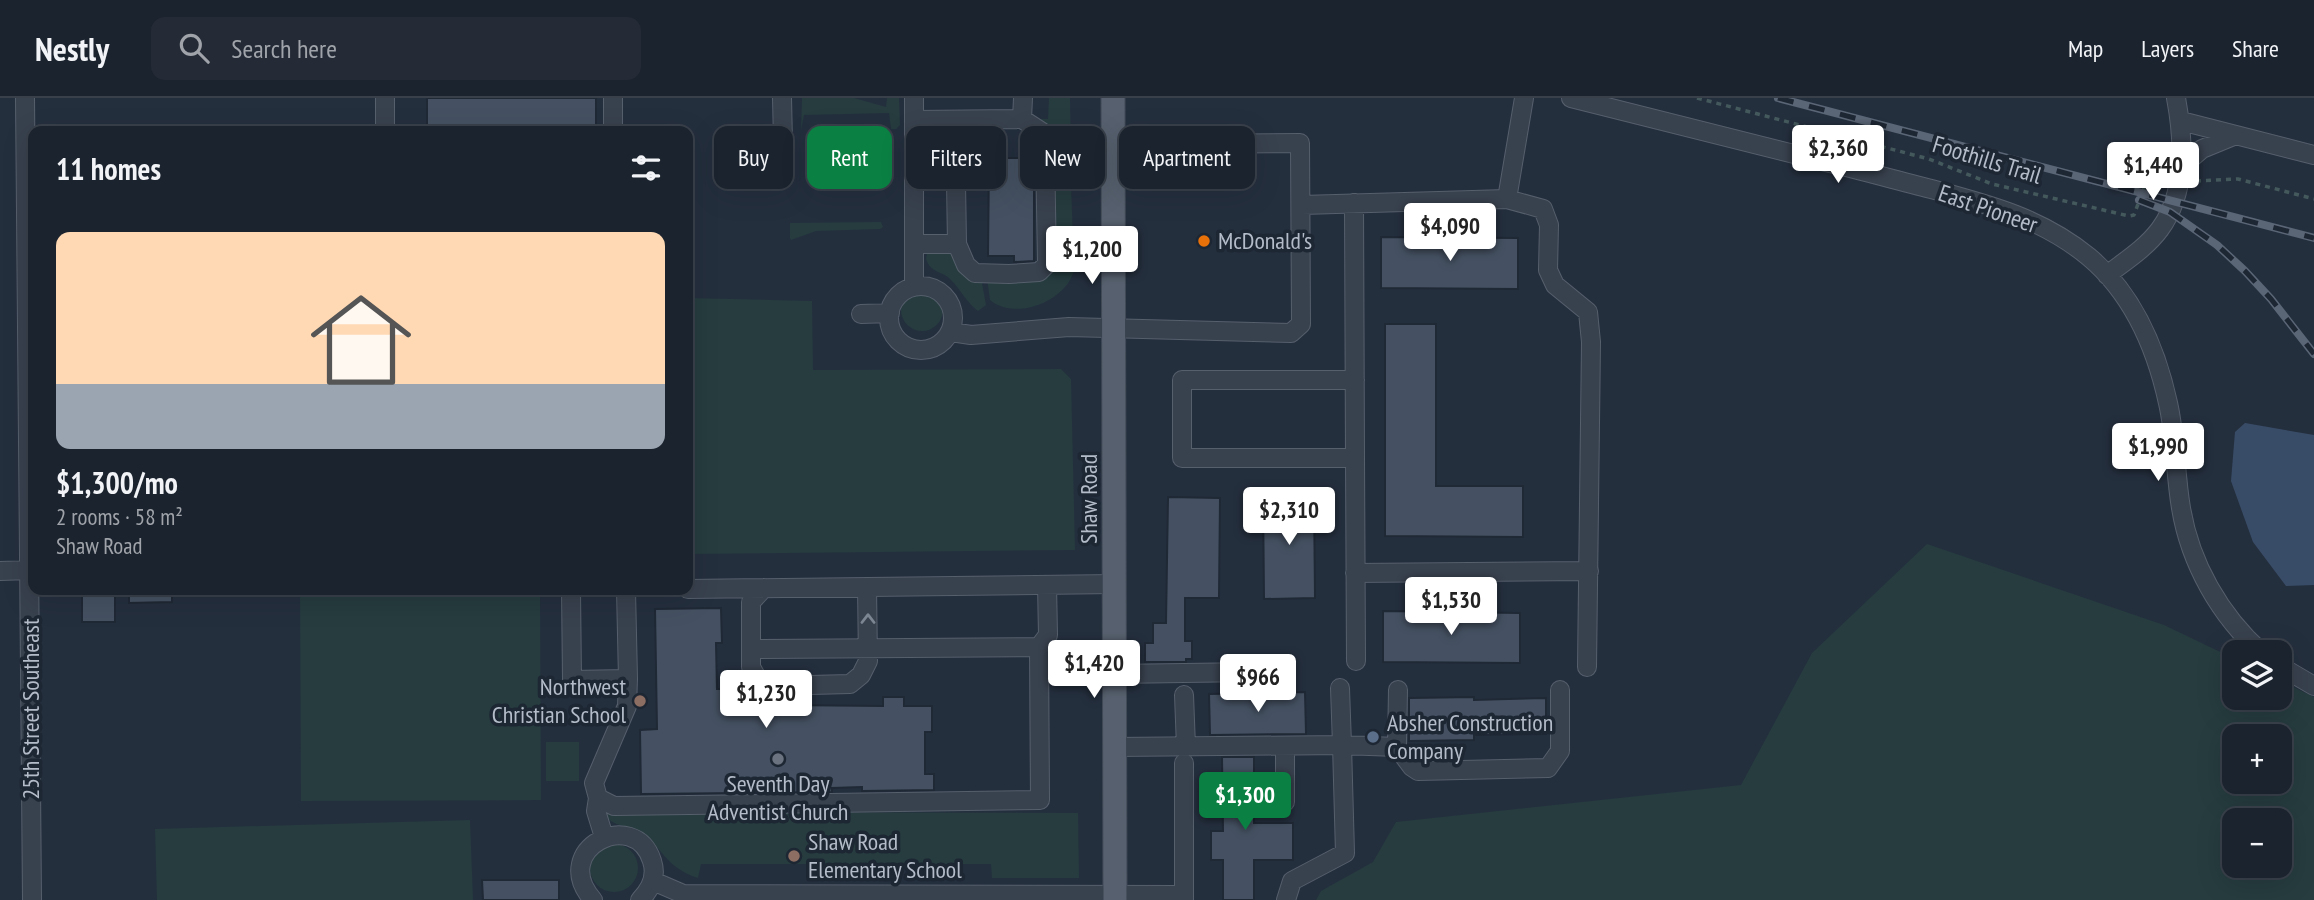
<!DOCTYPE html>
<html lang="en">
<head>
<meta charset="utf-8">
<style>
	body { margin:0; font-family:"PT Sans Narrow",sans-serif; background:#242b36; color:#f1f3f6; height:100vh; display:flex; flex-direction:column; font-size:26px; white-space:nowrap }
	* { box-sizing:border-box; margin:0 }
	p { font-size:23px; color:#a0a4aa }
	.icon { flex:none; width:38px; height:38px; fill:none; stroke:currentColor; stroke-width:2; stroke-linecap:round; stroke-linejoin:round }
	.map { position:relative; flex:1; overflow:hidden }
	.side { position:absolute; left:28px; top:28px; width:665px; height:469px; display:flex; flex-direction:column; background:#1b232e; border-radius:14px; box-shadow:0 7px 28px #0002,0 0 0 2px #39404a }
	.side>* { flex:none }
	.guide { position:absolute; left:714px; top:28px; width:665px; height:63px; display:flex; gap:14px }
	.tools { position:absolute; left:2222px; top:542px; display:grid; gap:14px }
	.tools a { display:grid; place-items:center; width:70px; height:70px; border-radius:14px; background:#1b232e; box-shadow:0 7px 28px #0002,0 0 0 2px #39404a; font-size:35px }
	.price { position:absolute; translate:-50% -60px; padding:0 16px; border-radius:7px; background:#fff; color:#222; font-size:23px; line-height:46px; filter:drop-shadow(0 2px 4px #0008) }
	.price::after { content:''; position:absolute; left:50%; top:42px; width:21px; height:16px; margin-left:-10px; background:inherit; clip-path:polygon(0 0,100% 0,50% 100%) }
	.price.on { background:#0b8043; color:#fff }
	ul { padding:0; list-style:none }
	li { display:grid; align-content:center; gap:14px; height:371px; padding:0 28px }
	li span { display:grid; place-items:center; height:217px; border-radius:14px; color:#555 }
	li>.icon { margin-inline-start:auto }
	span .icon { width:126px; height:126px; fill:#fffc; stroke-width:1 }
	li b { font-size:30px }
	h2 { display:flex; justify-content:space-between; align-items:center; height:84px; padding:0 28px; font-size:30px }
	.pill { padding:0 24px; border-radius:14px; background:#1b232e; box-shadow:0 7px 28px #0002,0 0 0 2px #39404a; font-size:24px; line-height:63px }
	.pill.on { background:#0b8043; color:#fff }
	header { display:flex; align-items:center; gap:42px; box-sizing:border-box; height:98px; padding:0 35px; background:#1b232e; border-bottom:2px solid #39404a }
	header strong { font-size:33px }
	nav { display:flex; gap:38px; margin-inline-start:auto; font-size:24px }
	.search { width:490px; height:63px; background:#242b36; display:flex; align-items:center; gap:18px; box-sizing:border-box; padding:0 24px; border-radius:14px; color:#a0a4aa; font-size:26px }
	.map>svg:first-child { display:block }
	.green { fill:#263c3f; fill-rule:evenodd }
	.water { fill:#394c67 }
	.building { fill:#455162; stroke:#1f2835; stroke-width:2 }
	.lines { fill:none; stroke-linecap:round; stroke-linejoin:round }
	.minor-casing { stroke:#565f6c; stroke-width:20 }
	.major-casing { stroke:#414a57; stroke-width:25 }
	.path { stroke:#44595c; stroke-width:3.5; stroke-dasharray:5 5; stroke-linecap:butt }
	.minor { stroke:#38414e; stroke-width:18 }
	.major { stroke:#56606e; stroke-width:23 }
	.rail-casing { stroke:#5a6575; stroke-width:8 }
	.rail { stroke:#1d2633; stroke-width:5; stroke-dasharray:16; stroke-linecap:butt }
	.oneway { stroke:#7c8592 }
	.food-dot { fill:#e8710a; stroke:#1d2633; stroke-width:2.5 }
	.education-dot { fill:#8d6e63; stroke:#1d2633; stroke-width:2.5 }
	.service-dot { fill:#5c6f8a; stroke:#1d2633; stroke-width:2.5 }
	.worship-dot { fill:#6b7280; stroke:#1d2633; stroke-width:2.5 }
	.labels { text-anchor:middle; stroke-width:7; stroke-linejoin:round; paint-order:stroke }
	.street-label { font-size:24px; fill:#b4bcc9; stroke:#1d2633 }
	.poi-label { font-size:24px; fill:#b4bcc9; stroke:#1d2633; text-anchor:start }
</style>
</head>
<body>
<header>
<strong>Nestly</strong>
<div class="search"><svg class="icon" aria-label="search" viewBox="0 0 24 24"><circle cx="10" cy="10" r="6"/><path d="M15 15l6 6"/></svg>Search here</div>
<nav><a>Map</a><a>Layers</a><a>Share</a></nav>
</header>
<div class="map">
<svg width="2314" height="802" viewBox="0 0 2314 802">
	<rect width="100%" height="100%" fill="#242f3e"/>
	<path class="green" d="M802,0H854L886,9L887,0H899L900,27L896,31H891L889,15L804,17L801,32Z
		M1049,0H1070L1071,47L1050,46L1033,21H1048Z
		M1070,54L1074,173C1065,204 1015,223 990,202L987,180L1040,179L1051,55Z
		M881,124L883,129L880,131L816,133L791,142L790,140V125Z
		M932,152L948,153L981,180L986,207L978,213C966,204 961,192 951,182C942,172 931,176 926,161L927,155Z
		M901 212a21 21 0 1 1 42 0a21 21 0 1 1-42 0Z
		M688,200L812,203L813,272L1061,271L1071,281L1075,452L688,456Z
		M1927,446L2164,527L2235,561V600H2280V583L2314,599V802H1316L1321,793L1373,764L1396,724L1741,687L1812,555ZM2235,639H2280V684H2235ZM2235,723H2280V768H2235Z
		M300,492H540L541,702L301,703Z
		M546,644H579V683H546Z
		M608,714L1078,715L1079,780H992L991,766H701L698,780C665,769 666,753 641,735C628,726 617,730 606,719Z
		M470,722L473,802H157L155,731Z
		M590 770a24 24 0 1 1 48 0a24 24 0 1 1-48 0Z"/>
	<path class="water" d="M2245,325L2314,337V487L2286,488L2253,444L2231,383L2235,334Z"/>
	<path class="building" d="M427,0H596V33H427Z
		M989,60H1034V163L1014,164V158H988Z
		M1381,139L1518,140V191L1381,190Z
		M1385,226H1436V388H1523V439L1385,438Z
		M1314,397L1315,500L1264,501L1263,398Z
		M1168,399L1220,400L1219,500H1185V543H1192V561H1186V564H1145V545H1153V525H1166Z
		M129,492H172V504L129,505Z
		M82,494H115V524H82Z
		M721,510L722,545H716L717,591H723V606H754V599H784V607L883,608V599H904V608H932V634H925V676H934V692L862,693V689L832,690V694L641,696L640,632L657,631L655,511Z
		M1383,513L1520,515V565L1383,564Z
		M1305,594L1306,636L1210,637L1209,596Z
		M1474,599V602L1546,600V636L1474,637V642L1409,643V600Z
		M1222,659H1254V725H1293V762H1254V802H1223V762H1211V733H1223Z
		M482,782H559V802H483Z"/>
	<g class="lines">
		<g class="minor-casing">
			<path id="minor" d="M25,0L32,802
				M385,0V33
				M782,0L783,43
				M1571,0C1660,23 1749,45 1838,67C1871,75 1903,84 1935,92C1991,107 2043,121 2089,159C2133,196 2156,250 2168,305C2176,340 2175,375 2181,410C2190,465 2220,518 2262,555
				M914,22L1022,21L1023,0
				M2181,23L2314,57
				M613,33V0
				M2181,69L2202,51L2236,37
				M1507,101L1543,111L1549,127L1548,172L1555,187L1588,214L1591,244L1587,569
				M1354,105L1355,360H1182V282H1355
				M1302,107L1507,101L1524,0
				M914,146H957L955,22
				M957,146L966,167L975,175L1009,176L1039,174L1047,166L1045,50L1042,34L1022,21
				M2107,177C2125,163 2146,150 2160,131C2187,94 2184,43 2176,0
				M889 220a32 32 0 1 1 64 0a32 32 0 1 1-64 0Z
				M914,189V0
				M861,216L890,215
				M951,234L971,237L1069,229L1291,235L1301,226L1300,45L1172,46
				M1355,360L1356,563
				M0,473L30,472
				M1355,475L1589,473
				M764,490L751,504V569L757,580L770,588L850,586L861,577L868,563L867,489
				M688,491L1115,486
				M571,492L572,582L628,581L626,492
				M751,551L1039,549L1048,537L1047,487
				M2280,568L2314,588
				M1115,576L1253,574
				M628,581L627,608L594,685L598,700L614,708L1040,702L1039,549
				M1340,590L1342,647L1397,649L1412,669L1418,673L1548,670L1560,653V592
				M1184,597L1186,649
				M1285,648V704
				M1115,649L1342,647L1345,755L1292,783L1286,802
				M1397,649L1398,592
				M598,700L596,713L604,739
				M653,783L683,796L1184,797V802
				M1184,797V665
				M593,802C548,751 635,708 652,763C657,778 651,791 640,802"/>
		</g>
		<g class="major-casing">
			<path id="major" d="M1113,0L1115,802"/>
		</g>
		<path class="path" d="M1697,0L1929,61L1992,86L2129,118L2134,117L2149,76L2164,78
			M2196,83L2238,81L2314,101"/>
		<use href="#minor" class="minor"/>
		<use href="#major" class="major"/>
		<g class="rail-casing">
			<path id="rail" d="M1778,0L2314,140
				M2139,102L2170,114L2217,147L2245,173L2271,201L2314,256"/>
		</g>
		<use href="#rail" class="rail"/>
	</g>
	<defs><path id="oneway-chevron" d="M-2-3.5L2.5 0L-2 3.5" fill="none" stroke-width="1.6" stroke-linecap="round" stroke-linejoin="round" transform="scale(1.75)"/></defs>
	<use class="oneway" href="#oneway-chevron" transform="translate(868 521) rotate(-90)"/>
	<circle class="food-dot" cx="1204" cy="143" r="7"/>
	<g class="education-dot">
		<circle cx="640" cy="603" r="7"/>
		<circle cx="794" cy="758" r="7"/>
	</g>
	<circle class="service-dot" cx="1373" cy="639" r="7"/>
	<circle class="worship-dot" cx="778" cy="661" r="7"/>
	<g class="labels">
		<g class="street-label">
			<text transform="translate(1987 62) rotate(17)" y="8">Foothills Trail</text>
			<text transform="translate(1988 111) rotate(19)" y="8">East Pioneer</text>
			<text transform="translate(1089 401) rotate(-90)" y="8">Shaw Road</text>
			<text transform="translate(31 611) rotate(-90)" y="8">25th Street Southeast</text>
		</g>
		<g class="poi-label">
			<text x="1218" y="151">McDonald's</text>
			<text x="626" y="597" text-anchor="end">Northwest<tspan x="626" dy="28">Christian School</tspan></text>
			<text x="1387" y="633">Absher Construction<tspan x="1387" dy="28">Company</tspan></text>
			<text x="778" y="694" text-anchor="middle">Seventh Day<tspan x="778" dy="28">Adventist Church</tspan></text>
			<text x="808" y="752">Shaw Road<tspan x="808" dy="28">Elementary School</tspan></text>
		</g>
	</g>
</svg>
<div class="tools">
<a><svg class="icon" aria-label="layers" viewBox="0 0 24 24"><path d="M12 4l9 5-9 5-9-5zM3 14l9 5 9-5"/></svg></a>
<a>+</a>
<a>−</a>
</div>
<b class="price" style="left:1838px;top:87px">$2,360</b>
<b class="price" style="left:2153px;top:104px">$1,440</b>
<b class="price" style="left:1450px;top:165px">$4,090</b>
<b class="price" style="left:1092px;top:188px">$1,200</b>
<b class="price" style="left:2158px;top:385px">$1,990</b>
<b class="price" style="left:1289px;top:449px">$2,310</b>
<b class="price" style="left:1451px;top:539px">$1,530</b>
<b class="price" style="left:1094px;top:602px">$1,420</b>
<b class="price" style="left:1258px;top:616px">$966</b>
<b class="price" style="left:766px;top:632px">$1,230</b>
<b class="price on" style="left:1245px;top:734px">$1,300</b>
<div class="guide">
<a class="pill">Buy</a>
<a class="pill on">Rent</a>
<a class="pill">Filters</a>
<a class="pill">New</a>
<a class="pill">Apartment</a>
</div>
<section class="side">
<h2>11 homes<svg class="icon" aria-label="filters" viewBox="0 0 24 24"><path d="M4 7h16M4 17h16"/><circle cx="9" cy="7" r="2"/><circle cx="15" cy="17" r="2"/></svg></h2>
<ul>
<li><span style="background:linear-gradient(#ffd9b3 70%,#9aa5b1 0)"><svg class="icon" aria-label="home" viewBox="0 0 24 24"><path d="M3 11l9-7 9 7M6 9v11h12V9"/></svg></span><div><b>$1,300/mo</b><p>2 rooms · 58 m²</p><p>Shaw Road</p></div></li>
</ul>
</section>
</div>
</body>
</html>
